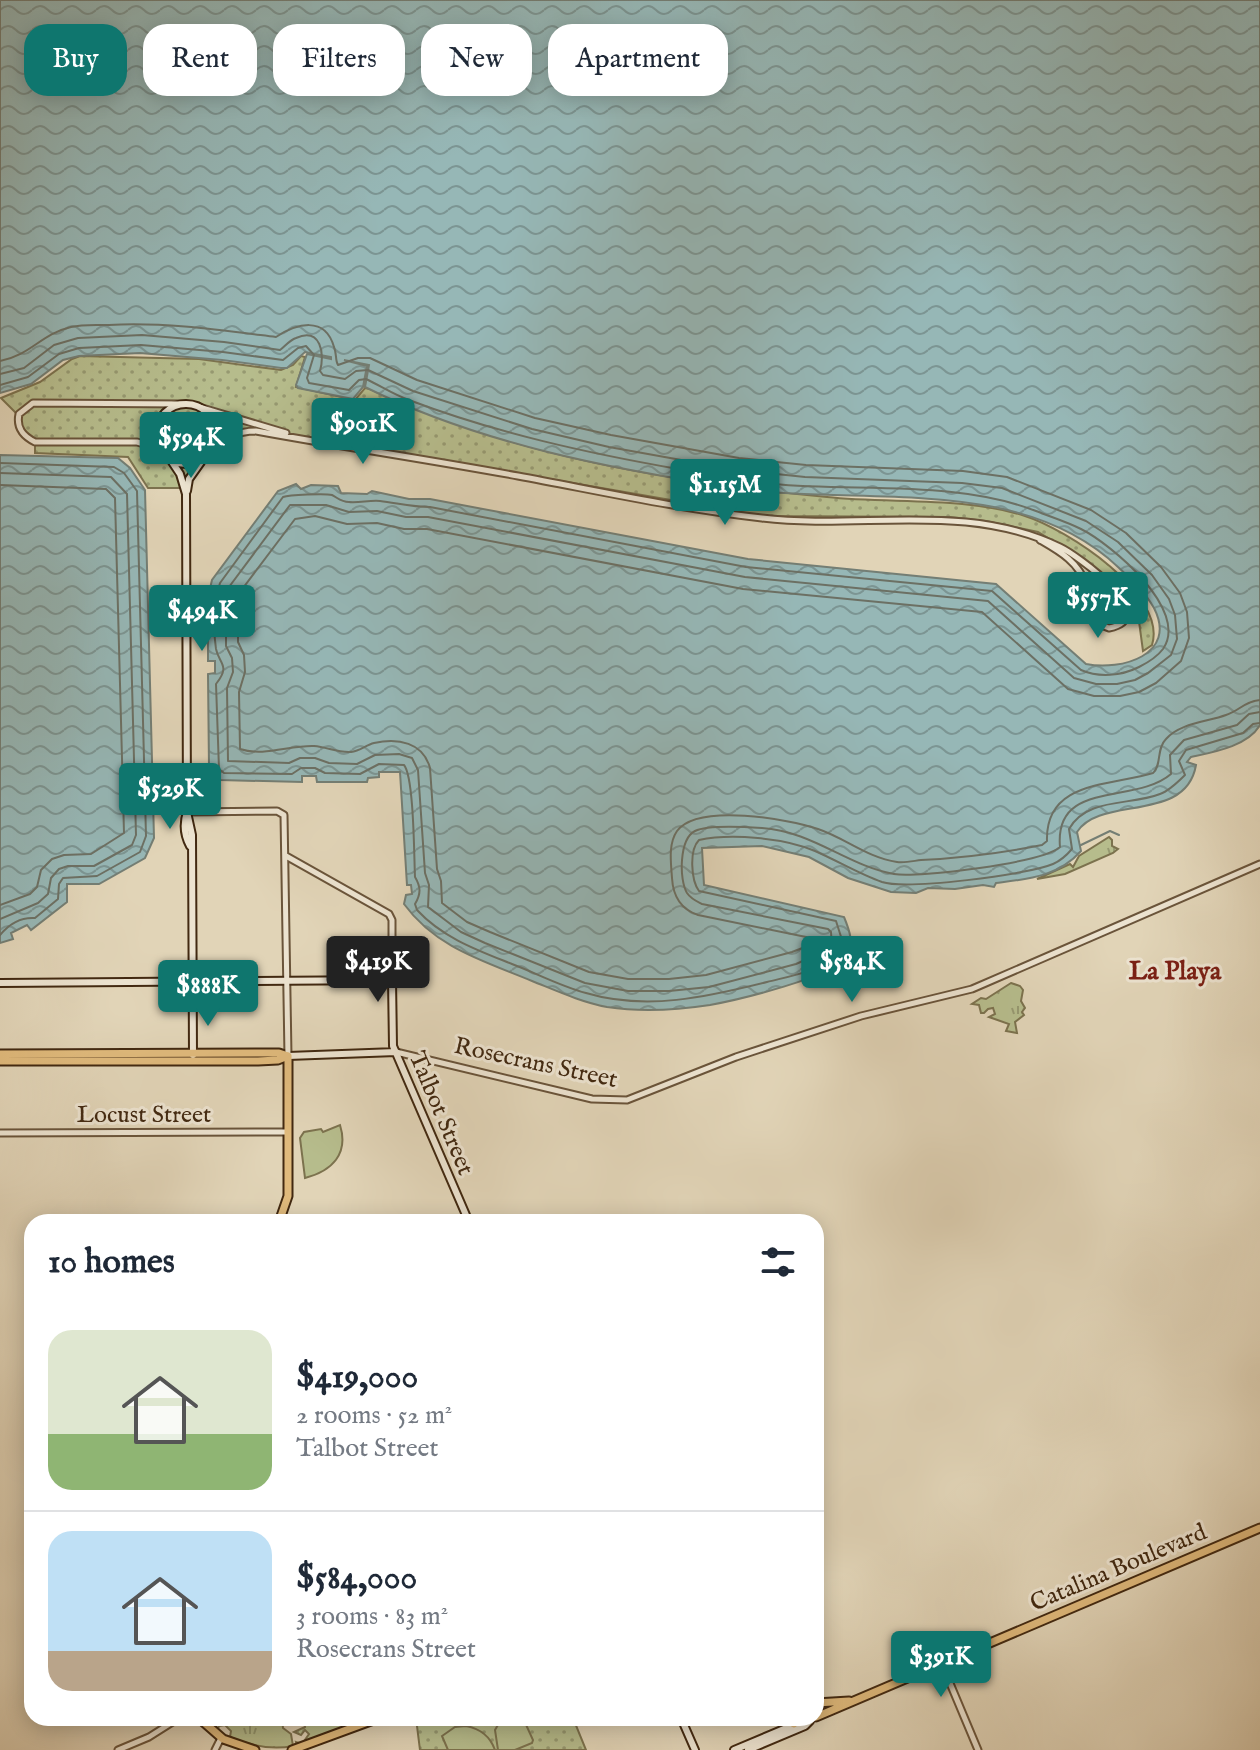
<!DOCTYPE html>
<html lang="en">
<head>
<meta charset="utf-8">
<style>
	body { margin:0; font-family:"IM FELL English",serif; background:#f6f6f7; color:#1f2937; height:100vh; display:flex; flex-direction:column; font-size:30px; white-space:nowrap }
	* { box-sizing:border-box; margin:0 }
	p { font-size:26px; color:#747a83 }
	.icon { flex:none; width:44px; height:44px; fill:none; stroke:currentColor; stroke-width:2; stroke-linecap:round; stroke-linejoin:round }
	.map { position:relative; flex:1; overflow:hidden }
	.side { position:absolute; left:24px; top:1214px; width:800px; height:512px; display:flex; flex-direction:column; background:#fff; border-radius:24px; box-shadow:0 4px 20px #0003 }
	.side>* { flex:none }
	.hud { position:absolute; left:24px; top:24px; width:800px; height:72px; display:flex; gap:16px }
	.price { position:absolute; translate:-50% -68px; padding:0 18px; border-radius:8px; background:#0f766e; color:#fff; font-size:26px; line-height:52px; filter:drop-shadow(0 2px 4px #0008) }
	.price::after { content:''; position:absolute; left:50%; top:48px; width:24px; height:18px; margin-left:-12px; background:inherit; clip-path:polygon(0 0,100% 0,50% 100%) }
	.price.current { background:#222; color:#fff }
	ul { padding:0; list-style:none }
	li { display:flex; align-items:center; gap:24px; height:200px; padding:0 24px }
	li+li { border-top:2px solid #e0e1e3 }
	li span { display:grid; place-items:center; flex:none; width:224px; height:160px; border-radius:24px; color:#555 }
	li>.icon { margin-inline-start:auto }
	span .icon { width:96px; height:96px; fill:#fffc; stroke-width:1 }
	li b { font-size:34px }
	h2 { display:flex; justify-content:space-between; align-items:center; height:96px; padding:0 24px; font-size:34px }
	.pill { padding:0 28px; border-radius:24px; background:#fff; box-shadow:0 4px 20px #0003; font-size:28px; line-height:72px }
	.pill.current { background:#0f766e; color:#fff }
	.map>svg:first-child { display:block }
	.grass { fill:url(#grass-tufts); stroke:#7c724e; stroke-width:2 }
	.park { fill:url(#park-dots); stroke:#7c724e; stroke-width:2 }
	.pitch { fill:#b6bc8c; stroke:#7c724e; stroke-width:2 }
	.water { fill:url(#water-waves); stroke:#747e74; stroke-width:2 }
	.lines { fill:none; stroke-linecap:round; stroke-linejoin:round }
	.shore { stroke:#6c7064; stroke-width:2 }
	.stream { stroke:#747e74; stroke-width:2 }
	.tertiary-casing { stroke:#6a543a; stroke-width:9 }
	.secondary-casing { stroke:#422911; stroke-width:10 }
	.primary-casing { stroke:#422911; stroke-width:11 }
	.tertiary { stroke:#ece3d0; stroke-width:5 }
	.secondary { stroke:#ece3d0; stroke-width:6 }
	.primary { stroke:#e0ba7c; stroke-width:7 }
	.labels { text-anchor:middle; stroke-width:6; stroke-linejoin:round; paint-order:stroke }
	.street-label { font-size:24px; fill:#422911; stroke:#ece3d0 }
	.neighbourhood-label { font-size:26px; font-weight:bold; fill:#7a1f14; stroke:#ece3d0 }
</style>
</head>
<body>
<div class="map">
<svg width="1260" height="1750" viewBox="0 0 1260 1750">
	<defs>
		<pattern id="grass-tufts" width="24" height="20" patternUnits="userSpaceOnUse" patternTransform="scale(2)"><rect width="24" height="20" fill="#b6bc8c"/><path d="M3 7l-1-3M5 7V3M7 7l1-3M15 17l-1-3M17 17v-4M19 17l1-3" fill="none" stroke="#969971"/></pattern>
		<pattern id="park-dots" width="8" height="8" patternUnits="userSpaceOnUse" patternTransform="scale(2)"><rect width="8" height="8" fill="#b6bc8c"/><path d="M2 2h.1M6 6h.1" fill="none" stroke="#969971" stroke-width="1.8" stroke-linecap="round"/></pattern>
		<pattern id="water-waves" width="16" height="10" patternUnits="userSpaceOnUse" patternTransform="scale(2)"><rect width="16" height="10" fill="#96b7b6"/><path d="M0 5q4-4 8 0t8 0" fill="none" stroke="#7c9593"/></pattern>
	</defs>
	<rect width="100%" height="100%" fill="#e1d4b7"/>
	<filter id="stains"><feTurbulence type="fractalNoise" baseFrequency=".0025" numOctaves="4"/><feColorMatrix values="0 0 0 0 .2 0 0 0 0 .09 0 0 0 0 .02 0 0 0 .5 -.17"/></filter>
	<radialGradient id="worn" r=".72"><stop offset=".6" stop-color="#630" stop-opacity="0"/><stop offset="1" stop-color="#630" stop-opacity=".3"/></radialGradient>
	<path class="grass" d="M1109,837L1112,840V846L1118,849L1113,853L1065,874L1037,879L1070,864L1073,867L1079,856Z
		M1011,983L1020,986L1023,990L1021,1001L1025,1008L1022,1012L1024,1015L1015,1022L1017,1033L1006,1031L1009,1024L989,1017L995,1014L993,1008L988,1009L984,1013H981L979,1005L972,1004L981,998L986,999Z
		M206,1718H282L283,1728L291,1734L293,1746C272,1750 251,1746 230,1737L231,1731L225,1725L219,1726L218,1729Z
		M305,1718L353,1720L370,1718L297,1746L296,1742L302,1744L309,1734L305,1730L301,1735L294,1732L305,1727Z"/>
	<path class="park" d="M80,356L199,359L281,370L293,365L301,356L305,357L296,387L355,400L365,388L370,389C513,456 672,482 827,497C892,504 963,496 1025,516C1066,529 1168,594 1152,645L1143,651L1138,614L1132,607L1103,575L1078,556L1038,532L986,521L950,517L763,516L464,464L247,429C218,433 197,462 186,488H148L128,457L35,453V443L25,436L17,414L1,398L40,382L72,359Z
		M1096,577C1115,587 1139,612 1109,626C1091,620 1092,603 1088,586Z
		M416,1718H573L586,1750H420Z"/>
	<path class="pitch" d="M340,1125C349,1154 332,1171 305,1178L300,1138L304,1132L321,1129L323,1132Z
		M502,1718H523L533,1740L532,1743L515,1750H498L495,1730Z
		M466,1726C481,1729 490,1736 495,1750H448L442,1736L455,1727Z"/>
	<path class="water" d="M0,0H1260V725C1248,746 1214,752 1191,757L1187,762L1196,765C1186,824 1100,795 1077,832L1081,851C1058,877 1028,879 996,883L994,887L983,885L955,889L928,888L916,893L891,892L848,878L809,857L762,846L702,848L704,885L844,917C849,929 855,945 847,957C834,977 737,1000 710,1005C677,1010 640,1012 607,1007C581,1002 557,991 532,981C484,961 436,948 404,904L406,895L412,894L411,885H407L400,772H379V777L368,778L367,782H317L316,776H302V782L220,780L209,767L208,674L215,673V661H208V597L212,580L278,491L296,484L301,489L311,485L338,486L341,493L367,494L372,491L409,499H430L748,559L996,584L1086,664C1121,671 1178,655 1154,608C1145,592 1131,579 1118,567C1019,473 861,507 736,488C611,469 480,444 365,387L369,365L344,360L367,366L363,387L353,399L298,388L296,385L307,354L331,359V357L305,352L287,368H281L222,360L140,353L79,356L63,360L31,384L0,393Z
		M0,455L118,458L130,468L145,490L154,838L145,858L99,884H67V902L31,930L27,925L11,933L13,939L0,943Z"/>
	<g class="lines">
		<path class="shore" d="M0,361C31,355 41,334 71,327C83,324 96,325 109,325C165,322 220,330 276,337C296,324 325,315 334,347C337,354 335,360 338,365L358,358H370L417,380L535,418L611,435L739,458L806,465L963,471L1007,477L1091,510L1126,533L1161,567L1180,593L1187,612L1189,638L1181,661L1156,683L1139,692L1120,696H1094L1068,689L982,612L743,589L427,529H404L377,523L347,524L315,516L295,519L240,592L238,601V642L244,655L245,672L239,692L240,749C264,757 290,745 314,746C327,747 338,753 351,752C360,751 366,745 374,743C398,738 423,742 430,768L437,869L441,881L442,903L467,922L490,932L589,972L628,979H669L706,975L792,952L813,944L811,938L698,915C680,909 673,896 672,878C671,863 668,844 677,831C698,803 789,819 818,829C845,838 868,858 897,862C905,863 913,861 921,860C962,858 1002,853 1042,845L1047,841C1045,780 1112,786 1153,773C1162,765 1156,749 1166,739C1180,723 1207,722 1226,715C1239,711 1245,701 1260,700
			M0,374L24,368L54,345L78,338L142,335L224,342L280,350C285,346 290,340 296,338C321,327 325,354 320,371L323,375L345,379L356,371L368,370L413,391L532,429L609,447L737,470L805,477L962,483L1002,488L1086,521L1118,542L1152,575L1169,599L1175,615L1177,639L1171,655L1148,673L1135,680L1117,684H1096L1074,678L988,601L745,577L428,517H406L377,511L349,512L326,505H290L229,587L226,599V646L232,658L233,672L227,688L228,761L289,763L300,758H315L329,763L357,764L375,755L399,754L412,758L418,770L425,873L429,885L428,907L461,932L485,943L585,983L628,991H669L709,987L796,964L832,948L831,932L828,929L702,904C696,901 691,899 687,893C679,880 679,839 695,831C707,825 747,827 762,828C812,831 848,866 894,874C919,878 1042,863 1060,847C1054,779 1135,805 1171,774L1170,755L1184,740L1237,725L1249,714L1260,712
			M0,385L28,377L59,354L79,348L141,345L223,352L283,360L298,348L306,346L314,355L307,378L309,383L349,390L359,380L366,379C381,386 394,395 409,400C496,433 587,453 678,469C710,474 741,481 773,484C859,492 956,480 1036,511C1051,517 1067,522 1081,529C1111,544 1190,610 1163,649C1157,657 1147,663 1139,667C1121,676 1099,678 1081,670L992,591L746,567L430,507C412,507 397,503 380,501C370,500 359,503 349,502C341,502 338,498 332,495C325,493 289,495 283,497L220,583C214,602 213,629 216,649C219,664 231,665 216,684L219,769L224,773L292,774L301,768H315L325,773L360,774L379,764L404,765C414,777 414,856 415,877C421,887 421,894 415,904L417,910C443,938 477,950 512,964C536,973 560,986 586,993C646,1011 707,997 767,982C790,976 822,971 840,953L843,943L836,921L699,891C691,880 689,850 699,840C731,833 785,838 815,851C838,861 859,874 882,882C907,890 1027,875 1053,864C1060,861 1066,856 1072,849L1069,829C1087,797 1130,806 1160,794C1169,791 1178,782 1185,775L1179,761L1186,750L1243,733L1253,724L1260,723
			M0,463L114,467L124,473L137,491L146,836L140,852L97,876L63,878L59,884L58,899L35,918C20,917 9,924 0,935
			M0,473L111,477L127,494L136,835L132,845L94,866H68L59,869L51,878L48,894L38,903L0,919
			M0,485L106,489L115,498L124,833L91,854L64,855L52,859L41,870L37,887L30,894L0,905"/>
		<path class="stream" d="M1081,845L1110,831L1119,835"/>
		<g class="tertiary-casing">
			<path id="tertiary" d="M199,407L286,433
				M158,448L137,442H35C23,436 16,428 19,414L33,403L184,404
				M209,454C225,440 234,431 256,431C343,447 431,460 518,476C599,491 680,509 762,518C862,530 965,501 1060,547C1077,555 1163,617 1109,628L1096,623C1089,611 1090,598 1086,585C1079,562 1059,551 1040,540
				M187,812L277,811L284,815L288,1056
				M286,856L389,914L392,920V980
				M396,1052L592,1099L627,1100L736,1057L861,1016L972,989L1260,864
				M0,1133L288,1132
				M937,1667L944,1669L978,1750
				M118,1750L149,1737L179,1718
				M215,1750L221,1738"/>
		</g>
		<g class="secondary-casing">
			<path id="secondary" d="M156 434a30 30 0 1 1 60 0a30 30 0 1 1-60 0Z
				M172,462L180,474L186,494L187,812C183,824 184,835 190,846
				M187,491L189,479L201,462
				M187,812L192,835L193,1055
				M0,983L392,980L393,1046L469,1222
				M288,1056L396,1052
				M681,1718L695,1750
				M734,1750L803,1721H810
				M748,1750L805,1726L810,1721"/>
		</g>
		<g class="primary-casing">
			<path id="primary" d="M0,1054L279,1053L288,1056
				M0,1061H258L278,1060L288,1056
				M279,1222L288,1196V1056
				M816,1703L849,1701
				M816,1717L1260,1528
				M199,1718L223,1739L255,1750
				M794,1724L796,1718
				M292,1750L379,1718"/>
		</g>
		<use href="#tertiary" class="tertiary"/>
		<use href="#secondary" class="secondary"/>
		<use href="#primary" class="primary"/>
	</g>
	<g class="labels">
		<g class="street-label">
			<text transform="translate(536 1062) rotate(12)" y="8">Rosecrans Street</text>
			<text transform="translate(442 1113) rotate(67)" y="8">Talbot Street</text>
			<text x="144" y="1122">Locust Street</text>
			<text transform="translate(1118 1567) rotate(-23)" y="8">Catalina Boulevard</text>
		</g>
		<g class="neighbourhood-label">
			<text x="1175" y="979">La Playa</text>
		</g>
	</g>
	<rect width="100%" height="100%" filter="url(#stains)"/>
	<rect width="100%" height="100%" fill="url(#worn)"/>
</svg>
<b class="price" style="left:363px;top:466px">$901K</b>
<b class="price" style="left:191px;top:480px">$594K</b>
<b class="price" style="left:725px;top:527px">$1.15M</b>
<b class="price" style="left:1098px;top:640px">$557K</b>
<b class="price" style="left:202px;top:653px">$494K</b>
<b class="price" style="left:170px;top:831px">$529K</b>
<b class="price current" style="left:378px;top:1004px">$419K</b>
<b class="price" style="left:852px;top:1004px">$584K</b>
<b class="price" style="left:208px;top:1028px">$888K</b>
<b class="price" style="left:941px;top:1699px">$391K</b>
<div class="hud">
<a class="pill current">Buy</a>
<a class="pill">Rent</a>
<a class="pill">Filters</a>
<a class="pill">New</a>
<a class="pill">Apartment</a>
</div>
<section class="side">
<h2>10 homes<svg class="icon" aria-label="filters" viewBox="0 0 24 24"><path d="M4 7h16M4 17h16"/><circle cx="9" cy="7" r="2"/><circle cx="15" cy="17" r="2"/></svg></h2>
<ul>
<li><span style="background:linear-gradient(#dfe7d0 65%,#8fb573 0)"><svg class="icon" aria-label="home" viewBox="0 0 24 24"><path d="M3 11l9-7 9 7M6 9v11h12V9"/></svg></span><div><b>$419,000</b><p>2 rooms · 52 m²</p><p>Talbot Street</p></div></li>
<li><span style="background:linear-gradient(#bfe0f5 75%,#b9a48a 0)"><svg class="icon" aria-label="home" viewBox="0 0 24 24"><path d="M3 11l9-7 9 7M6 9v11h12V9"/></svg></span><div><b>$584,000</b><p>3 rooms · 83 m²</p><p>Rosecrans Street</p></div></li>
</ul>
</section>
</div>
</body>
</html>
